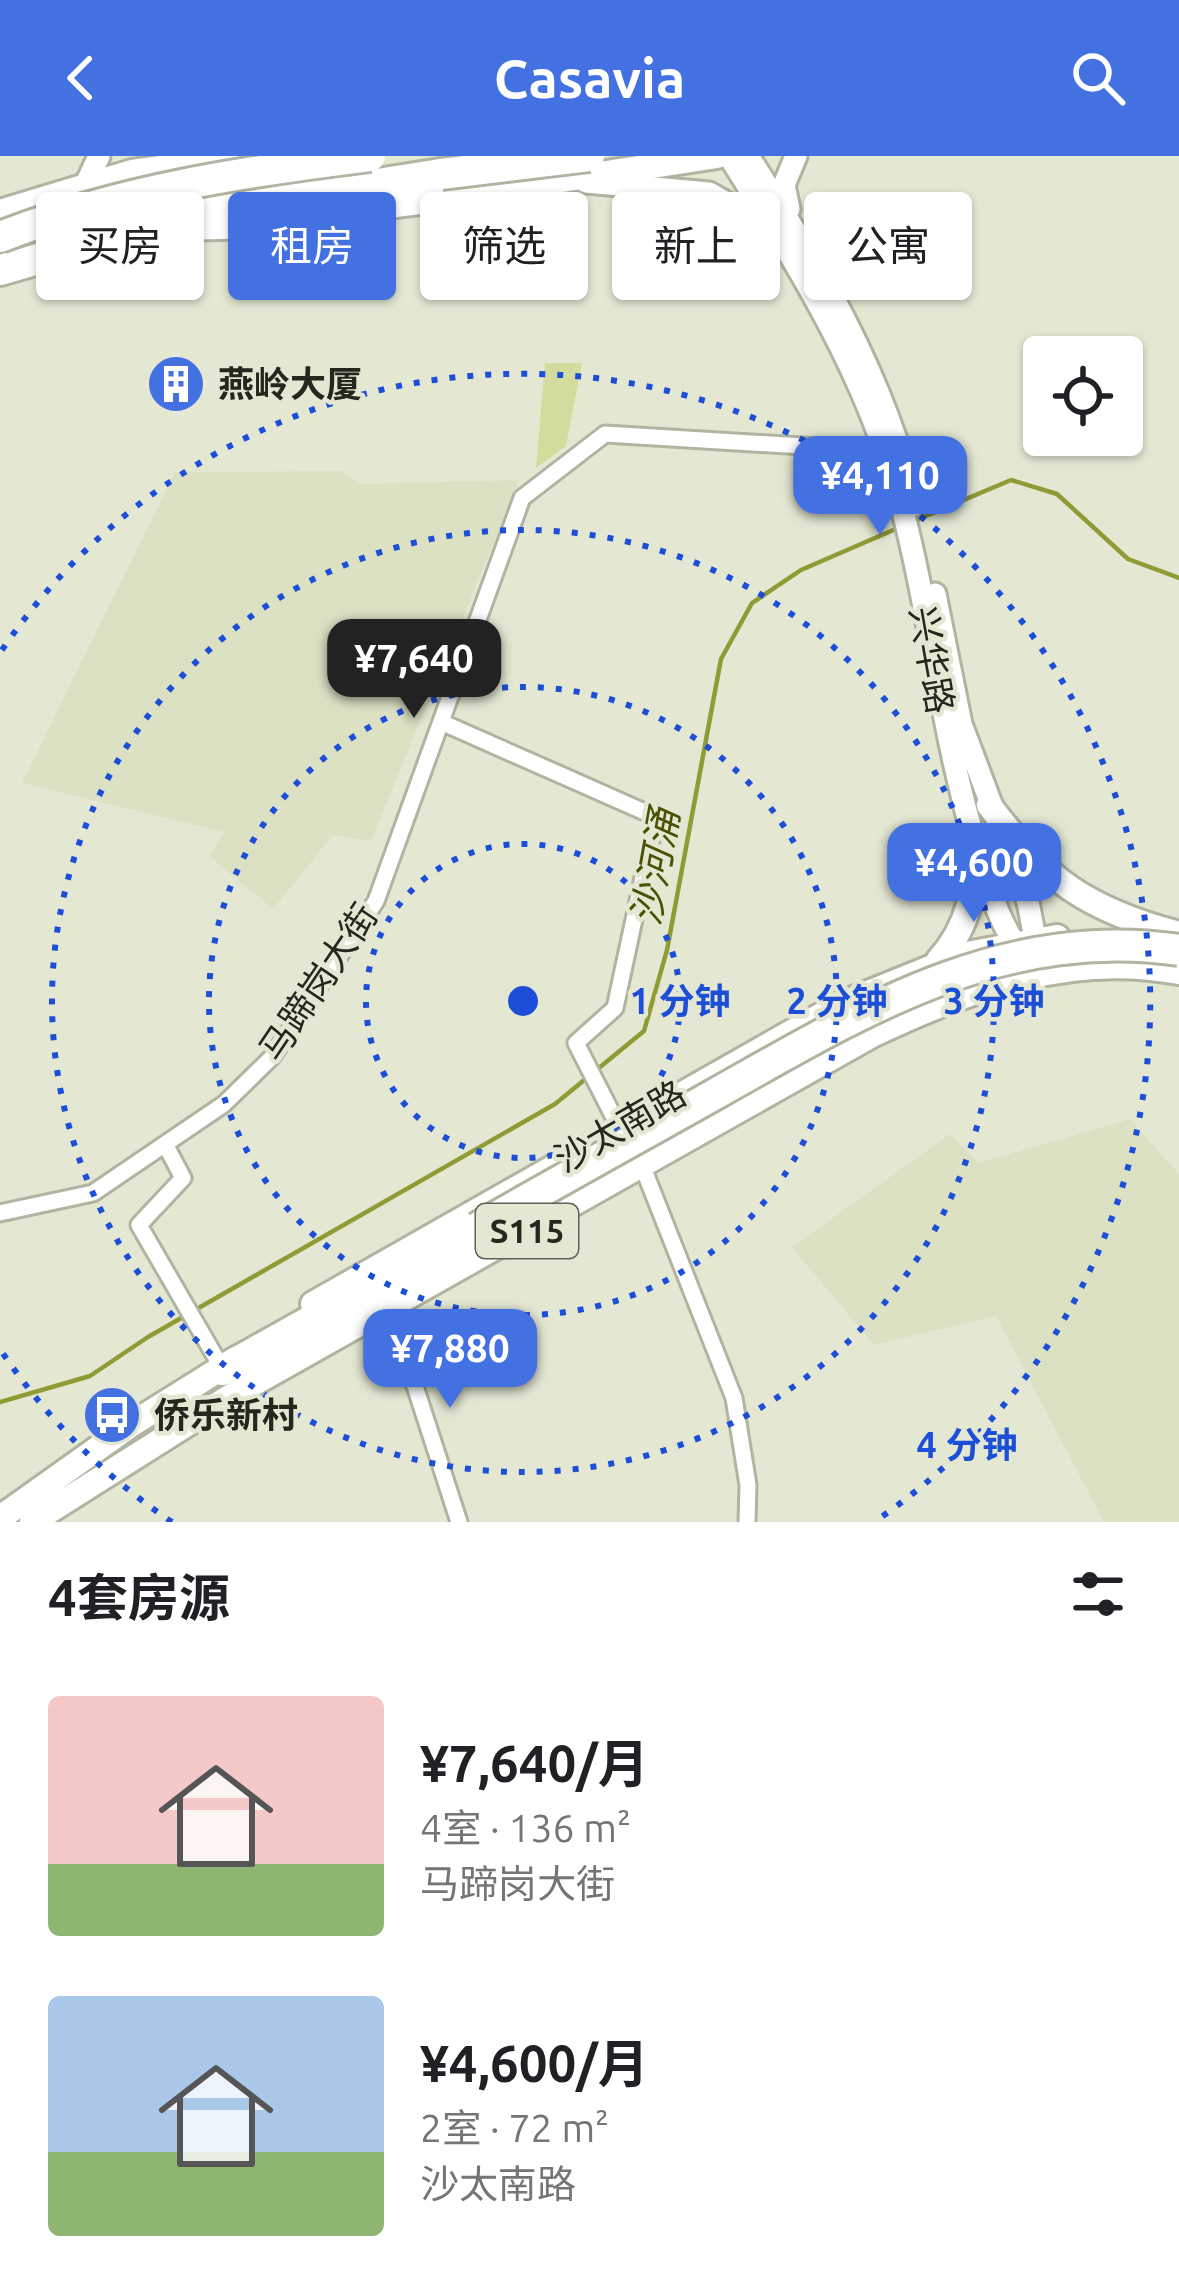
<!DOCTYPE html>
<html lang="zh">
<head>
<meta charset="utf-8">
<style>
	body { margin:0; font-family:Ubuntu,"Noto Sans SC",sans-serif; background:#f6f6f6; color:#202124; height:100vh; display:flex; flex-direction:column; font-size:45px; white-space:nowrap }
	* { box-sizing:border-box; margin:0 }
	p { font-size:39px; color:#757577 }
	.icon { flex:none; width:66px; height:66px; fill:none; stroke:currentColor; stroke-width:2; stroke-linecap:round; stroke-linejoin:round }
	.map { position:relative; height:1366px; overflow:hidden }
	.details { display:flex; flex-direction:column; background:#fff; flex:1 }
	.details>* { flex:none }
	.guide { position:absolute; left:36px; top:36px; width:1107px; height:108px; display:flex; gap:24px }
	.fabs { position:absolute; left:1023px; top:180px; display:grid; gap:24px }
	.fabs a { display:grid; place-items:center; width:120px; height:120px; border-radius:12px; background:#fff; box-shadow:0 3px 9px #0004; font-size:60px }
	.price { position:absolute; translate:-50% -102px; padding:0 27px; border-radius:24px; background:#4371e2; color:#fff; font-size:39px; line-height:78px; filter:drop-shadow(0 3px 6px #0008) }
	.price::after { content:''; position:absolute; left:50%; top:72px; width:36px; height:27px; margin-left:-18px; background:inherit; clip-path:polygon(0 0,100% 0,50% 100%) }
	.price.selected { background:#222; color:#fff }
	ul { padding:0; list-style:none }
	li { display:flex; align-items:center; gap:36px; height:300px; padding:0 48px }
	li span { display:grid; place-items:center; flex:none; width:336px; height:240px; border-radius:12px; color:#555 }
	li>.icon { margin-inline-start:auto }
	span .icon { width:144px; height:144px; fill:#fffc; stroke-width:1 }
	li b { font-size:51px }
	h2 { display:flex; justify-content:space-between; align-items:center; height:144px; padding:0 48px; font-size:51px }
	.chip { padding:0 42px; border-radius:12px; background:#fff; box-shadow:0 3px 9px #0004; font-size:42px; line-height:108px }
	.chip.selected { background:#4371e2; color:#fff }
	header { display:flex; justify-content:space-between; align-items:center; height:156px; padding:0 48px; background:#4371e2; color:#fff; font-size:54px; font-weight:600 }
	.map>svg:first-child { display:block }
	.built { fill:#dce1c4 }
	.green { fill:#d3dc9d }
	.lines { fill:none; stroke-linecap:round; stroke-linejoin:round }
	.stream { stroke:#919b36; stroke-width:4.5 }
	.street-casing { stroke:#b0b4a0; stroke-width:21 }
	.secondary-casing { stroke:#b0b4a0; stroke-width:27 }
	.primary-casing { stroke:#b0b4a0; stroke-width:30 }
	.highway-casing { stroke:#b0b4a0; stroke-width:36 }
	.street { stroke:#fff; stroke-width:15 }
	.secondary { stroke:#fff; stroke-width:21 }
	.primary { stroke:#fff; stroke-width:24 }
	.highway { stroke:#fff; stroke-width:30 }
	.highway-bridge-casing { stroke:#b0b4a0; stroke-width:36; stroke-linecap:butt }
	.highway-bridge { stroke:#fff; stroke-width:30 }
	.ring { fill:none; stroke:#1d4ed8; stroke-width:6; stroke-dasharray:6 12 }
	.labels { text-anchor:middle; stroke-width:9; stroke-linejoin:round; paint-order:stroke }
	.shield { fill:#e4e8d3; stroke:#5e6155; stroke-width:3 }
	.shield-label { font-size:33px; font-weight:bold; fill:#25271f }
	.poi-label { font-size:36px; font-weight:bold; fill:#25271f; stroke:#e4e8d3; text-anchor:start }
	.street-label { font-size:36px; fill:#25271f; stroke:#e4e8d3 }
	.water-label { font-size:39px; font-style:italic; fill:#4b5102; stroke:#e4e8d3 }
	.centre { fill:#1d4ed8; stroke:#e4e8d3; stroke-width:6 }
	.ring-label { font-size:36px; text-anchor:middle; font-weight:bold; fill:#1d4ed8; stroke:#e4e8d3; stroke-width:9; stroke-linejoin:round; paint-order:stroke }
</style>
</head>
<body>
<header><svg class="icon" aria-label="back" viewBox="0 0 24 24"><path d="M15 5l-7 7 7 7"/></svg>Casavia<svg class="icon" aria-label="search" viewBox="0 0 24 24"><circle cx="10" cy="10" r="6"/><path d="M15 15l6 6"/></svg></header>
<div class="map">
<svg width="1179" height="1366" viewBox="0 0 1179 1366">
	<rect width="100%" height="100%" fill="#e4e8d3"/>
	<path class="built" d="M342,315L359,328L519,324L371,685L333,679L273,753L209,700L224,676L22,627L175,316Z
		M1130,963L1179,1018V1366H1104L996,1160L874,1189L792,1091L950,978L979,1007Z"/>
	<path class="green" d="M545,207H582L566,290L536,312Z"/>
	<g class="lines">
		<path class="stream" d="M914,365L1011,324L1057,338L1128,403L1179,422
			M0,1246L90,1220L148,1181L555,948L644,875L667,794L721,503L752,447L801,414L898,372"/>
		<g class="street-casing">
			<path id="street" d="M441,566L656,661L615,852L576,887L623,979
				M165,988L183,1022L139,1069L223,1214
				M640,1004L734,1242L748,1329L747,1366
				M0,1057L93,1037L224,948L272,901L376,745L522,342L605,278L884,295
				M392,1159L459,1366"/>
		</g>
		<g class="secondary-casing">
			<path id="secondary" d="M729,0C798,110 866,217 900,344C931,459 941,578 977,693C989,730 999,771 1025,801
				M748,0C819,110 884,220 915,349
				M87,26L99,0
				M586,26L709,37L767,70
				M789,53L784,29L796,0
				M935,438L961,568L1028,746L1038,798"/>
		</g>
		<g class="primary-casing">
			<path id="primary" d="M0,56L132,16L246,0
				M165,72L223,71L419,46L717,0
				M989,649C1045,724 1088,754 1179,778
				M938,805C970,769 975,734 975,687
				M313,1148L841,848L962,799L1057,781
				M0,1362L132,1268L236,1203
				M32,1366L228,1242L872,879C969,833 1070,795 1179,816"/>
		</g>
		<g class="highway-casing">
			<path id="highway" d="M0,114L199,56L441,18
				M223,1214L477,1072"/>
		</g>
		<use href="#street" class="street"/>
		<use href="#secondary" class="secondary"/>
		<use href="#primary" class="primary"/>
		<use href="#highway" class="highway"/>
		<g class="highway-bridge-casing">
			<path id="highway-bridge" d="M441,18L589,0
				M0,81C121,34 241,16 370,0
				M477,1072C557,1026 637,982 717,937C864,854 1003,769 1179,794"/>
		</g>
		<use href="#highway-bridge" class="highway-bridge"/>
	</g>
	<g class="ring">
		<circle cx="523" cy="845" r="157"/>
		<circle cx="523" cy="845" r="314"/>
		<circle cx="523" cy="845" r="471"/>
		<path d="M172 1366A628 628 0 0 1 2 1196M2 494A628 628 0 1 1 874 1366"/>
	</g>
	<defs>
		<g id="building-disc" transform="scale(3)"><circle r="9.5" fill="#4371e2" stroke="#e4e8d3"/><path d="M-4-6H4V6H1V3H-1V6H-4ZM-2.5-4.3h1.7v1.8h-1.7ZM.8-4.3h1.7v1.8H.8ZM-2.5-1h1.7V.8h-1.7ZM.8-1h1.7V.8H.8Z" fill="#fff"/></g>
		<g id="bus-disc" transform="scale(3)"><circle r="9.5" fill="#4371e2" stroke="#e4e8d3"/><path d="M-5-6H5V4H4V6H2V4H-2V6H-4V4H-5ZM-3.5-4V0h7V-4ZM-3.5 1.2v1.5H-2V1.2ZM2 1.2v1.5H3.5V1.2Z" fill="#fff"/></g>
	</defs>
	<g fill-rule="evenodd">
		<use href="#building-disc" x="176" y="228"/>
		<use href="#bus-disc" x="112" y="1259"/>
	</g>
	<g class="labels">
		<rect class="shield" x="476" y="1048" width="102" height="54" rx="9"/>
		<g class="shield-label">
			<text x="527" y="1087">S115</text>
		</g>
		<g class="poi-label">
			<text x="218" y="241">燕岭大厦</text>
			<text x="154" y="1272">侨乐新村</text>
		</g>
		<g class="street-label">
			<text transform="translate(932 504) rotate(80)" y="13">兴华路</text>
			<text transform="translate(318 826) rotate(-56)" y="13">马蹄岗大街</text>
			<text transform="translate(620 970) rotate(-30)" y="13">沙太南路</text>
		</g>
		<g class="water-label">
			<text transform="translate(655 711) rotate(-80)" y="14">沙河涌</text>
		</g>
	</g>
	<circle cx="523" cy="845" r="18" class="centre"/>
	<g class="ring-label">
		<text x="680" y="858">1 分钟</text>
		<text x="837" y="858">2 分钟</text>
		<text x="994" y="858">3 分钟</text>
		<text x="967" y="1302">4 分钟</text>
	</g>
</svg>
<div class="fabs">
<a><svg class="icon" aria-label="locate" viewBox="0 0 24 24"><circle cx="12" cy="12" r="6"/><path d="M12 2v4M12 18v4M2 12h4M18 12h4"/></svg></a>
</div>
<b class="price" style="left:880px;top:382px">¥4,110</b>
<b class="price selected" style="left:414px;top:565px">¥7,640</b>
<b class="price" style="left:974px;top:769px">¥4,600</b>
<b class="price" style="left:450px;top:1255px">¥7,880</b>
<div class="guide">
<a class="chip">买房</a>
<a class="chip selected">租房</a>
<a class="chip">筛选</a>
<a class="chip">新上</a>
<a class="chip">公寓</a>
</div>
</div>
<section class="details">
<h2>4套房源<svg class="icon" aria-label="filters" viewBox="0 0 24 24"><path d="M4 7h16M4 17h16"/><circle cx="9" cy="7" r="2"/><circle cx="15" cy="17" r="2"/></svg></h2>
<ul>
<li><span style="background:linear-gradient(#f6c9c9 70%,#8fb573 0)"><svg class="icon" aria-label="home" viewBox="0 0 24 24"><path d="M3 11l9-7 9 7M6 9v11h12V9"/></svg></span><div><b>¥7,640/月</b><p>4室 · 136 m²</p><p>马蹄岗大街</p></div></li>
<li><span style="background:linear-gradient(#a9c7e8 65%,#8fb573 0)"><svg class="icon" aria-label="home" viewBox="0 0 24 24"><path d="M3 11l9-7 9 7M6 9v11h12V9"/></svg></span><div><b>¥4,600/月</b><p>2室 · 72 m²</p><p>沙太南路</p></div></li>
</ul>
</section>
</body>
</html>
